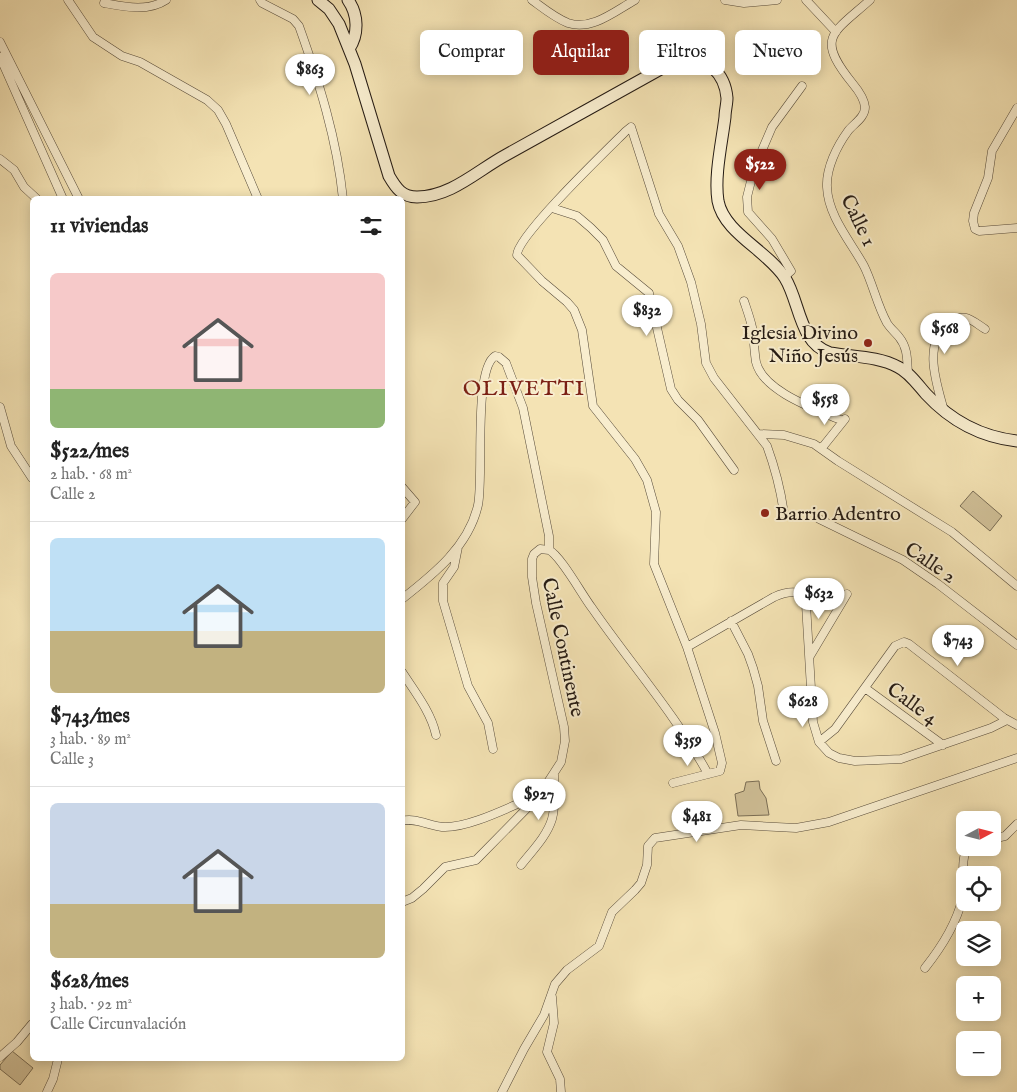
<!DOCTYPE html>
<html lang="es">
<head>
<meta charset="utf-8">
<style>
	body { margin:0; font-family:"IM FELL English",serif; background:#f2f2f2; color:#222; height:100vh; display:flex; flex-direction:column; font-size:19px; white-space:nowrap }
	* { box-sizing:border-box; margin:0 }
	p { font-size:16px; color:#767676 }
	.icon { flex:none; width:28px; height:28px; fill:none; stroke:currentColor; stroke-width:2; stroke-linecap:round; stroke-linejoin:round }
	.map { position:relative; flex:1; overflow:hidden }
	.sheet { position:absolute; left:30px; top:196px; width:375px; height:865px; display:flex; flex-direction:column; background:#fff; border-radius:8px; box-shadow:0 2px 12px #0003 }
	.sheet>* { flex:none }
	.hud { position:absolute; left:420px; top:30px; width:475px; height:45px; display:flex; gap:10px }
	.needle { width:32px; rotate:83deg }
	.tools { position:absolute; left:956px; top:811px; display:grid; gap:10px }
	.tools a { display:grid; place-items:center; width:45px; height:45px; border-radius:8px; background:#fff; box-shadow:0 2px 12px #0003; font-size:25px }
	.price { position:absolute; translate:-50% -42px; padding:0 11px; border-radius:18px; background:#fff; color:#222; font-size:16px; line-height:32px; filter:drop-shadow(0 1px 2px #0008) }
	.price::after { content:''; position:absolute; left:50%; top:30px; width:15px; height:11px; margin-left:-8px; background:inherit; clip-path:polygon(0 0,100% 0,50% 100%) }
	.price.selected { background:#8f2418; color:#fff }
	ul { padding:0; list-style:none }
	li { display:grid; align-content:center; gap:10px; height:265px; padding:0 20px }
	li+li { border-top:1px solid #e0e0e0 }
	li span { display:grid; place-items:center; height:155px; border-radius:8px; color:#555 }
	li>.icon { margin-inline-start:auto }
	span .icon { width:90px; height:90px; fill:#fffc; stroke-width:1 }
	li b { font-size:21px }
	h2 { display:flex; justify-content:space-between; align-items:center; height:60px; padding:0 20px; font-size:21px }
	.pill { padding:0 18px; border-radius:8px; background:#fff; box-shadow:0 2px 12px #0003; font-size:18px; line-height:45px }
	.pill.selected { background:#8f2418; color:#fff }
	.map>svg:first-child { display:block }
	.green { fill:#d1c199; stroke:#7a6e56 }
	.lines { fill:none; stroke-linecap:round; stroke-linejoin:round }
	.street-casing { stroke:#584c3b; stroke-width:9 }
	.secondary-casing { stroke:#241a13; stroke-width:13 }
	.street { stroke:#f8edce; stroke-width:8 }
	.secondary { stroke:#f8edce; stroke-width:11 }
	.poi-dot { fill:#8f2418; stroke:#f8edce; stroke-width:2 }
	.labels { text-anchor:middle; stroke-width:4; stroke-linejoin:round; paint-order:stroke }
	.street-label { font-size:20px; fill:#241a13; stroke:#f8edce }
	.poi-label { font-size:20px; fill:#241a13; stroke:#f8edce; text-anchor:end }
	.quarter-label { font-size:22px; letter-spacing:1px; fill:#7a1f14; stroke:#f8edce }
</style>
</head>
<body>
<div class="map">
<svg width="1017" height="1092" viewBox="0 0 1017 1092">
	<rect width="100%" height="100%" fill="#f4e3b4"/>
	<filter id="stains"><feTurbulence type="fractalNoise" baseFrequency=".004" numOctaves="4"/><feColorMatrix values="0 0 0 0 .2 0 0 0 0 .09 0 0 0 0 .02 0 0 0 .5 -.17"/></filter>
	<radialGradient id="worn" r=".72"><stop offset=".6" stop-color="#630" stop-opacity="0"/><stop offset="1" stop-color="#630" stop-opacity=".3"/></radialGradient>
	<path class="green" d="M973,491L1002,516L990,531L960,506Z
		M759,781L760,789L766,798L769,815L738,816L735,794L744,791L746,782Z
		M12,1051L33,1068L20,1085L0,1069V1065Z"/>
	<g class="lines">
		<g class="street-casing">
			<path id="street" d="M68,0L93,37L122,56L140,62L207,100L218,110L226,124L258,199
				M260,0L262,3L293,19L299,26C319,82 337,139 343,199
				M532,0C543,8 555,18 568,23C592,31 615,11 635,0
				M725,0L744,3L777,0
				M806,0L836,32
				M870,0C832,34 815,37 853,84C858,90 864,98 865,107C865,118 853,124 848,131C837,146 826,168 827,187C828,216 851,242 864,266C873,284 877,305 887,323C890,328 895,332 899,337C908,348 907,360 908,374
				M104,3C125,7 148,12 166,0
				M0,42L79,199
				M0,57L63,199
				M1017,108L992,151L988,178L974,213L973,221L975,229L979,231L1017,228
				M0,159L14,170L24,187L37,199
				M552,208L577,216L591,228L603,240L616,266L649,293L671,389L678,400L698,420L734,470
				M784,277L791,271L772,239L748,212L747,197L754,169L772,127L802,86
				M744,301C747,310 750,318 752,327C754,338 754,350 756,362C763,392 818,410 843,421
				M0,407L11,446L32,478
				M944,411C937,384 922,345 948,324C964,311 971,320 985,329
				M759,434L784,435L814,444L838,461L952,532L1017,586
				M821,449L845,419
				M402,487L415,502L402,519
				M819,519L903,560L938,584L1017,645
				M458,547L454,567L443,583V601L468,686L488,723L493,749
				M402,599C434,574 469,546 478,505C484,478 473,370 495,356L499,357L506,363L523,408L549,536V550
				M731,621L748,654L753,668L758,686L763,721L776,761
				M687,647L774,597C783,593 790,591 799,593L806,604L813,722L819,742L829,753L839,758L855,761L901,759L991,728L1007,720
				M810,656L847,594
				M402,672C415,692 431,712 436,735
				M865,688L943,745
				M819,742L835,729L895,646L904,642L909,644L1004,718L1017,725
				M673,783L720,771L722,763L715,733L687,647L654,564L656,512L647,480L635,459L593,406L582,330L574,310L567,302L542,281L517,255C517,236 608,149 626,131L631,127L659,214L678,246L691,282L701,324L706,363L714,378L767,446C775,468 781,491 784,514
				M402,821C416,817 431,827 445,827C471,827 509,807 534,797
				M992,839L1005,836L1017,824
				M521,865C532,851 547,836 552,819C556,805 554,789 554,775
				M402,902L412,898L423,889L445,867L476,860L539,796L561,762L565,741L564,727L536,603L532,577V559L534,554L540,549L549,550C561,556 582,595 592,608C630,663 676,715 708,774
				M925,968C940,949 956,924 962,900C966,885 959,859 968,848
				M552,997L554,1023L547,1052L560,1079L561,1092
				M0,1057L17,1042L32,1024
				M47,1092L53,1079L58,1059
				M502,1092L524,1049L544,1015L555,984L567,970L599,946L612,912L635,890L641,883L647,865L648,846L655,838L741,825L796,828L829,822L1017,758"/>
		</g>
		<g class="secondary-casing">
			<path id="secondary" d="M318,0L329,9L339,24L355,64L389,176C396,188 402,197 417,197C451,197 478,170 506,155C559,125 613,96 666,66C683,60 697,56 713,68C722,76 726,86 727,98C727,104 725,111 725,117C722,142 714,176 718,201C724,233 768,251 785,278C800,302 799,343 830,353C853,357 878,356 898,367C909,372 918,385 926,394C950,420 981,437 1017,441
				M348,0C358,14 359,34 349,49"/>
		</g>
		<use href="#street" class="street"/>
		<use href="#secondary" class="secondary"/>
	</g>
	<g class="poi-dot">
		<circle cx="868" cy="343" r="5"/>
		<circle cx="765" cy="513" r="5"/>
	</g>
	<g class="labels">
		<g class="street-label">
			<text transform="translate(859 220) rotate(64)" y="7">Calle 1</text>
			<text transform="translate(931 562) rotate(34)" y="7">Calle 2</text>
			<text transform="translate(564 647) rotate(78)" y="7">Calle Continente</text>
			<text transform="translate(913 703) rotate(36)" y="7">Calle 4</text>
		</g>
		<g class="poi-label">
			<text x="858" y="339">Iglesia Divino<tspan x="858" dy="23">Niño Jesús</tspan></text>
			<text x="775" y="520" text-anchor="start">Barrio Adentro</text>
		</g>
		<g class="quarter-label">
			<text x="524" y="395">OLIVETTI</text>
		</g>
	</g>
	<rect width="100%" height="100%" filter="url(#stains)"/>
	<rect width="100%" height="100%" fill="url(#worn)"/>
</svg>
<div class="tools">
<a><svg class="needle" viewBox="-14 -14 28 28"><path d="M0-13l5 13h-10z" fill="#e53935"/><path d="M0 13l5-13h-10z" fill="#767676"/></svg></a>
<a><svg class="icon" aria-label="locate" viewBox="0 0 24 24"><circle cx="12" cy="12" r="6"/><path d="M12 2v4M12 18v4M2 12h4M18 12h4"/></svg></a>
<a><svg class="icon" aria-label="layers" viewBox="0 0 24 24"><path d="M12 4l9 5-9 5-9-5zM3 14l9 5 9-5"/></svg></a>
<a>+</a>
<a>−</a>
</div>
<b class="price" style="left:310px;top:96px">$863</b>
<b class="price selected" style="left:760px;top:191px">$522</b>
<b class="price" style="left:647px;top:337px">$832</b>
<b class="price" style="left:945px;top:355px">$568</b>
<b class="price" style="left:825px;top:426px">$558</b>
<b class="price" style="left:819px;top:620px">$632</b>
<b class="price" style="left:958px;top:667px">$743</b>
<b class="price" style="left:803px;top:728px">$628</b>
<b class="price" style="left:688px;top:767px">$359</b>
<b class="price" style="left:539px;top:821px">$927</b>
<b class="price" style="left:697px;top:843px">$481</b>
<div class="hud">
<a class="pill">Comprar</a>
<a class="pill selected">Alquilar</a>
<a class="pill">Filtros</a>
<a class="pill">Nuevo</a>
</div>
<section class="sheet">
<h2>11 viviendas<svg class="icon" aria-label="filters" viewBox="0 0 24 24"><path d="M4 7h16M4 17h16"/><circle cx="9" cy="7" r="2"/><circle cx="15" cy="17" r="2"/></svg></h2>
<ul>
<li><span style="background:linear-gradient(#f6c9c9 75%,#8fb573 0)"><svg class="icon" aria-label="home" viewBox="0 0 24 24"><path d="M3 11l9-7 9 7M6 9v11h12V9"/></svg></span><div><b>$522/mes</b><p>2 hab. · 68 m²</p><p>Calle 2</p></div></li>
<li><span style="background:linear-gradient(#bfe0f5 60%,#c2b280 0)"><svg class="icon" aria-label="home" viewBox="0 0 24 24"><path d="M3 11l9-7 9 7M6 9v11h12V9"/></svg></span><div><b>$743/mes</b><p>3 hab. · 89 m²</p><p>Calle 3</p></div></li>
<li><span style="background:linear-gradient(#c9d6e8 65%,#c2b280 0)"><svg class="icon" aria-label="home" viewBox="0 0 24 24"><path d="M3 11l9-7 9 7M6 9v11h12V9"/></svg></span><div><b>$628/mes</b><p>3 hab. · 92 m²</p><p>Calle Circunvalación</p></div></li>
</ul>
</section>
</div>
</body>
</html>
